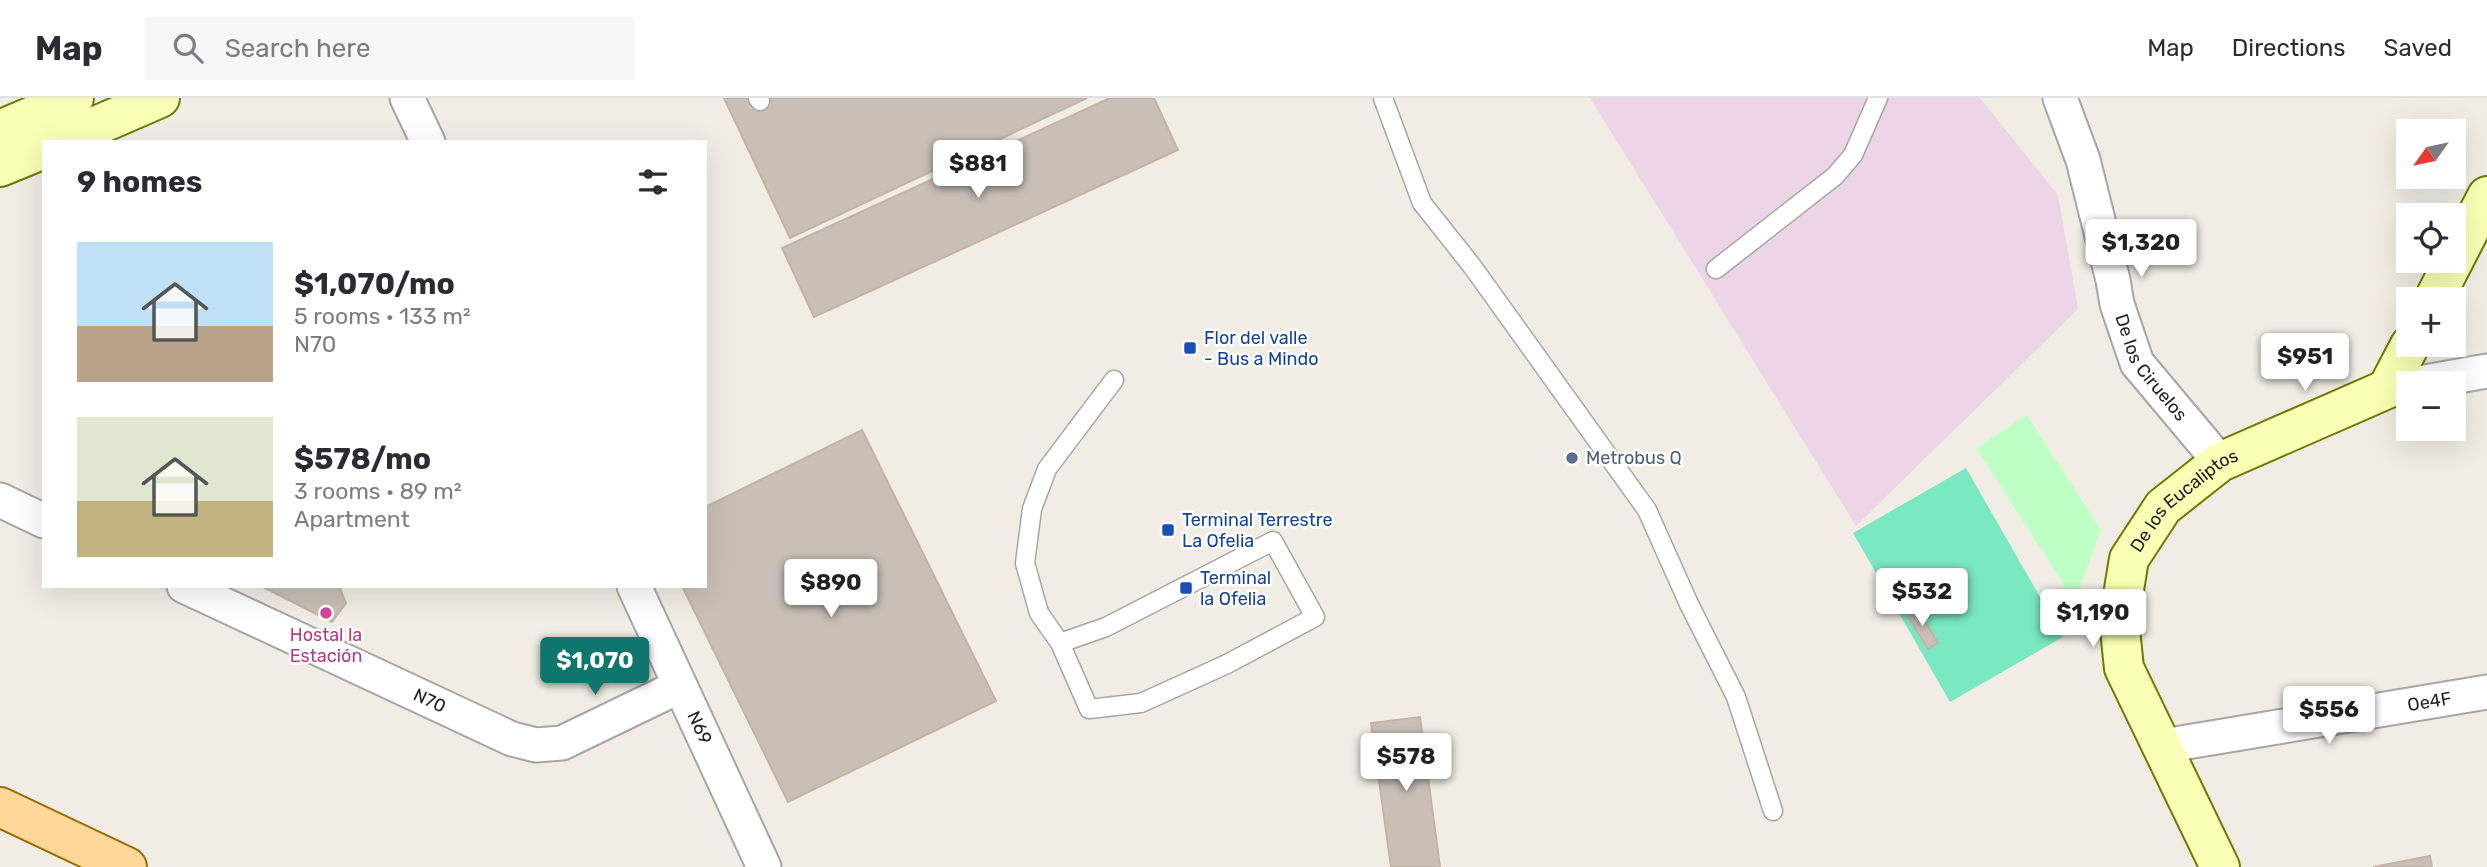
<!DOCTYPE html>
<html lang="en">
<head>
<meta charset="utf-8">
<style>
	body { margin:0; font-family:Rubik,sans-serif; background:#f7f7f7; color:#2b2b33; height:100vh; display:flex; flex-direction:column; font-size:26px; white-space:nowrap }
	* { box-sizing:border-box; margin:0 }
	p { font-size:23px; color:#7c7c81 }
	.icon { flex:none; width:38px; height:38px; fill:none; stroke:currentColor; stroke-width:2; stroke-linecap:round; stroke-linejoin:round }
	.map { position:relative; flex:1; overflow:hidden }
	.drawer { position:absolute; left:42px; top:42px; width:665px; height:448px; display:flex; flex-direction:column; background:#fff; border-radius:0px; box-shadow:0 7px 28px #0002 }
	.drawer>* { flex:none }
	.needle { width:46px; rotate:237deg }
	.controls { position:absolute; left:2396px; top:21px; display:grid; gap:14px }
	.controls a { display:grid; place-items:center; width:70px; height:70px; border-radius:0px; background:#fff; box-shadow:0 7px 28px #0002; font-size:35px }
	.price { position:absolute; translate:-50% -60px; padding:0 16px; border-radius:7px; background:#fff; color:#222; font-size:23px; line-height:46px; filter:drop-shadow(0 2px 4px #0008) }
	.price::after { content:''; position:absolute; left:50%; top:42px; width:21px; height:16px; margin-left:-10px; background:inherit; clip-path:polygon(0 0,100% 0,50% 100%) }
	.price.selected { background:#0f766e; color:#fff }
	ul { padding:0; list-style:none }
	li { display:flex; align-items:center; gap:21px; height:175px; padding:0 35px }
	li span { display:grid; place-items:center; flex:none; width:196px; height:140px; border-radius:0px; color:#555 }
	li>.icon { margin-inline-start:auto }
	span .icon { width:84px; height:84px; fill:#fffc; stroke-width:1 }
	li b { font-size:30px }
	h2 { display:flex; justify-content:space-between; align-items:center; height:84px; padding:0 35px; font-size:30px }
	header { display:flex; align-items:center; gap:42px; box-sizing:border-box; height:98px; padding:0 35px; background:#fff; border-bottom:2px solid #e1e1e2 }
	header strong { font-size:33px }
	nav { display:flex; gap:38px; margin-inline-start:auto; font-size:24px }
	.search { width:490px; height:63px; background:#f7f7f7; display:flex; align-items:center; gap:18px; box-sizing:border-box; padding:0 24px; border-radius:0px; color:#7c7c81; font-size:26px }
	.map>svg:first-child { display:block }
	.industrial { fill:#ebd5e6 }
	.park { fill:#bdffc5 }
	.pitch { fill:#7ae8c1 }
	.building { fill:#c9bfb7; stroke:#c4b4a5; stroke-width:2 }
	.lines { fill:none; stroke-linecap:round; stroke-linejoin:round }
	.lane-casing { stroke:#a6a6a6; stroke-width:21 }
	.street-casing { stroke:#a6a6a6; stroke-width:37 }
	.secondary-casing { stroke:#6a7c00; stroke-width:42 }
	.primary-casing { stroke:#9a6c00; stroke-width:42 }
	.lane { stroke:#fff; stroke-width:18 }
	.street { stroke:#fff; stroke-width:33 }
	.secondary { stroke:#f9ffb4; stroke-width:38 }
	.primary { stroke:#ffd79b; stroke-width:38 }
	.transit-dot { fill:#1a4fb4; stroke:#fff; stroke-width:2.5 }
	.service-dot { fill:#5c6f8a; stroke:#fff; stroke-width:2.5 }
	.hotel-dot { fill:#d1479c; stroke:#fff; stroke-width:2.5 }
	.labels { text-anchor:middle; stroke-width:5; stroke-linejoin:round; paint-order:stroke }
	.transit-label { font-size:18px; fill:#164399; stroke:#fff; text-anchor:start }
	.street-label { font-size:18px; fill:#1f1f1f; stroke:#fff }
	.service-label { font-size:18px; fill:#4e5e75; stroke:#fff; text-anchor:start }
	.hotel-label { font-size:18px; fill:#b23c85; stroke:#fff }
</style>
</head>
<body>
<header>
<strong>Map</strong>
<div class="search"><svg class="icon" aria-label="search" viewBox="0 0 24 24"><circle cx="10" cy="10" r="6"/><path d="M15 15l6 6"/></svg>Search here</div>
<nav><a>Map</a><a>Directions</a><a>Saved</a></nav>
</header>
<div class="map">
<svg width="2487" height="769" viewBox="0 0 2487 769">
	<rect width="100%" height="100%" fill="#f1ede4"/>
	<path class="industrial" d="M1590,0H1980L2058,97L2078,211L1856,428Z"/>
	<path class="park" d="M2027,317L2101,432L2075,504L1976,350Z"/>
	<path class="pitch" d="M1966,370L2063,539L1950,604L1853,435Z"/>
	<path class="building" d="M724,0H1087L790,140Z
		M1110,0H1154L1178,52L814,219L782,150Z
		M862,332L996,603L788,704L682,488H705V409Z
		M261,488H339L346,505L332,524Z
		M1916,509L1938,545L1928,551L1906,515Z
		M1420,619L1440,769H1391L1371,625Z
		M2430,758L2432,769H2373Z"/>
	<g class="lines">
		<g class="lane-casing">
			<path id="lane" d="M758,0L760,3
				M1383,0L1422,105L1472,168L1647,412L1689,506L1736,599L1773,713
				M1716,171L1835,78L1853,57L1878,0
				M1060,545L1106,529L1273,443L1315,519L1227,566L1141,605L1089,611L1060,545L1039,515L1025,465L1032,411L1047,371L1114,282"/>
		</g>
		<g class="street-casing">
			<g id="street">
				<path d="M407,0L428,44"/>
				<path id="s1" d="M2060,0L2083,62L2113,182L2117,206L2137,265L2220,364"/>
				<path d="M2419,285L2487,273"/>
				<path d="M0,402L44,423"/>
				<path id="s2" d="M184,488L512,641L536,647L562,645L680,588"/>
				<path id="s3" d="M634,488L764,769"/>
				<path id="s4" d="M2163,648L2487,594"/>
			</g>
		</g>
		<g class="secondary-casing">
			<g id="secondary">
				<path d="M0,32L74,0"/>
				<path d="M59,44L160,0"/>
				<path d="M0,69L44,51"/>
				<path d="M2434,201L2487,98"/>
				<path id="s5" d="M2220,769L2124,570L2119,522L2129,461L2163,409L2220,364L2387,291L2410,247"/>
			</g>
		</g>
		<g class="primary-casing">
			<path id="primary" d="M0,709L127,769"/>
		</g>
		<use href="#lane" class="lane"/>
		<use href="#street" class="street"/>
		<use href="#secondary" class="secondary"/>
		<use href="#primary" class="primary"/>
	</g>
	<g class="transit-dot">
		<rect x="1183" y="243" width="14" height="14" rx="3.5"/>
		<rect x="1161" y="425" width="14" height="14" rx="3.5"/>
		<rect x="1179" y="483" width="14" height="14" rx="3.5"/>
	</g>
	<circle class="service-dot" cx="1572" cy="360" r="7"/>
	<circle class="hotel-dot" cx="326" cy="515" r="7"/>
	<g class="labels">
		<g class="transit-label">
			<text x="1204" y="246">Flor del valle<tspan x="1204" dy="21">- Bus a Mindo</tspan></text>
			<text x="1182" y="428">Terminal Terrestre<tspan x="1182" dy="21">La Ofelia</tspan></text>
			<text x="1200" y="486">Terminal<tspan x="1200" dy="21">la Ofelia</tspan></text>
		</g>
		<g class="street-label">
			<text dy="6" stroke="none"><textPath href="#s1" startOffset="287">De los Ciruelos</textPath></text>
			<text dy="6" stroke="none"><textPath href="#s5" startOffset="413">De los Eucaliptos</textPath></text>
			<text dy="6" stroke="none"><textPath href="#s2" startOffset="271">N70</textPath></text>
			<text dy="6" stroke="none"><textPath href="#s4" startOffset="270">Oe4F</textPath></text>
			<text dy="6" stroke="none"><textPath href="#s3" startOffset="156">N69</textPath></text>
		</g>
		<g class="service-label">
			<text x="1586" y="366">Metrobus Q</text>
		</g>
		<g class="hotel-label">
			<text x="326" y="543">Hostal la<tspan x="326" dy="21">Estación</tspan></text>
		</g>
	</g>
</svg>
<div class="controls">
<a><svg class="needle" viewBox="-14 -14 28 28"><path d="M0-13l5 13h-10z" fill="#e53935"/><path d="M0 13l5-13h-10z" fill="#7c7c81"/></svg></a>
<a><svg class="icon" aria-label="locate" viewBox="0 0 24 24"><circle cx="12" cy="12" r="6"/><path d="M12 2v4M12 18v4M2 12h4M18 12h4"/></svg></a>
<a>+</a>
<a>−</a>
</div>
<b class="price" style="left:978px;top:102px">$881</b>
<b class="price" style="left:2141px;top:181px">$1,320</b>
<b class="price" style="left:2305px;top:295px">$951</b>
<b class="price" style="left:831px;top:521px">$890</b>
<b class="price" style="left:1922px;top:530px">$532</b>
<b class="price" style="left:2093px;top:551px">$1,190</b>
<b class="price selected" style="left:595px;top:599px">$1,070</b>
<b class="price" style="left:2329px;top:648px">$556</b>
<b class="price" style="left:1406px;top:695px">$578</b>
<section class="drawer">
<h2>9 homes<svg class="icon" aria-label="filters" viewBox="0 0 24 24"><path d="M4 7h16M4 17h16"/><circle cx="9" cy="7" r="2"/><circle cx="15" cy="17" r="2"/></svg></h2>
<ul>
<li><span style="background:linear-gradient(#bfe0f5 60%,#b9a48a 0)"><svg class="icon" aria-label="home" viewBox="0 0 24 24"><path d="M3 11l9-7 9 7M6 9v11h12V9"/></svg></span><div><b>$1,070/mo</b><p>5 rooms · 133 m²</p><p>N70</p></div></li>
<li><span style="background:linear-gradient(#dfe7d0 60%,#c2b280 0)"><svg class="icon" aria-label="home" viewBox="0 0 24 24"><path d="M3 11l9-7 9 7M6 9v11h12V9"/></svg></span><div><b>$578/mo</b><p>3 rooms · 89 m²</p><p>Apartment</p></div></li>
</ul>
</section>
</div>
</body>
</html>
